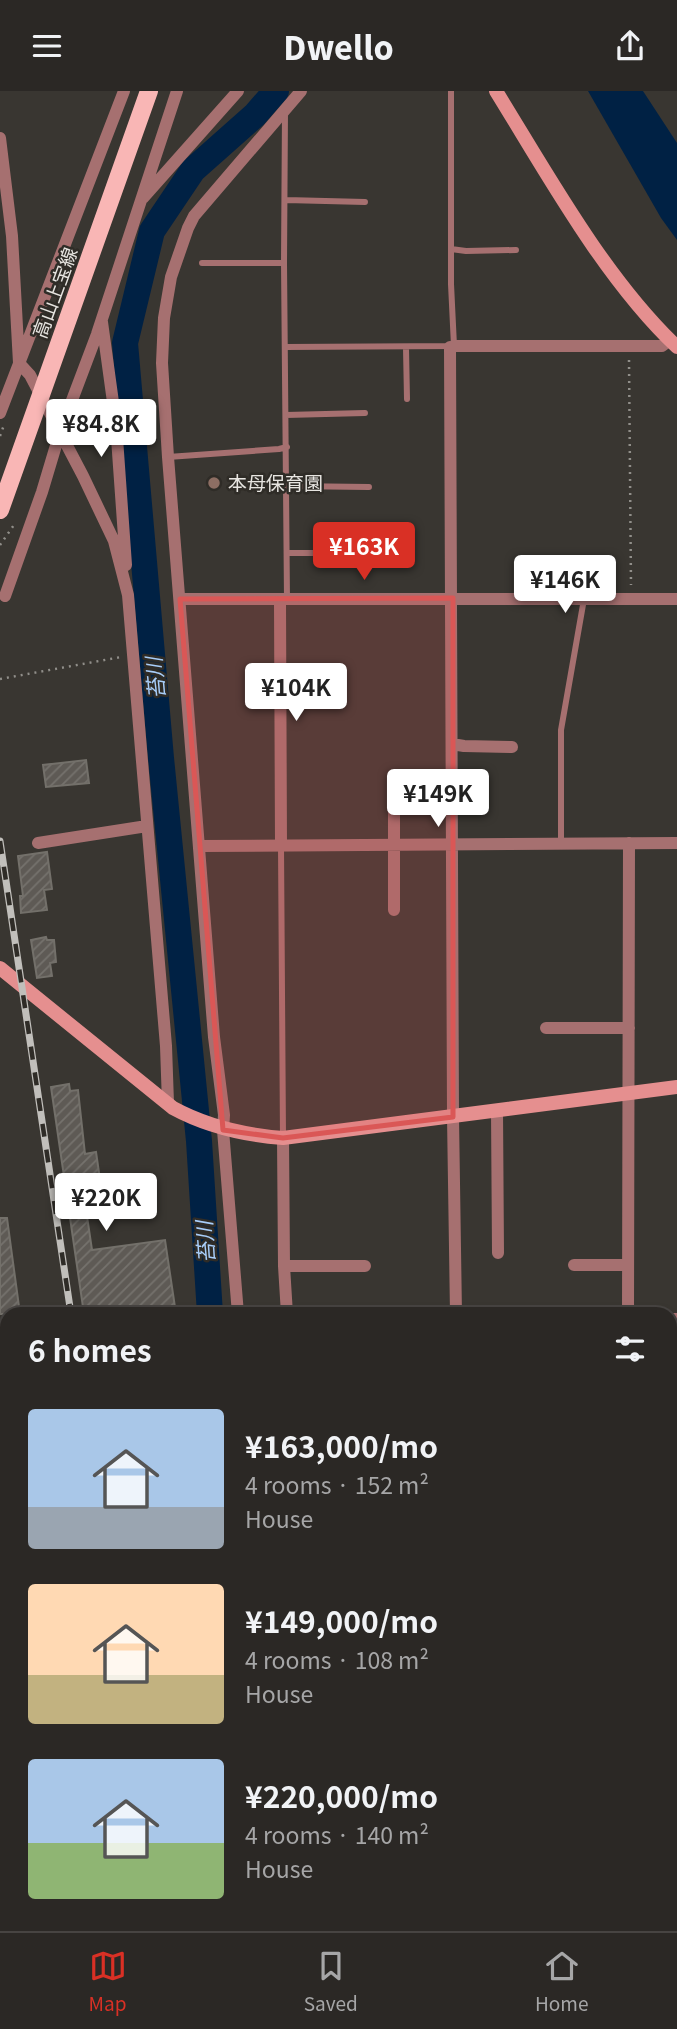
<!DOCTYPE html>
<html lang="en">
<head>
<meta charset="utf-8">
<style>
	body { margin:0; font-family:Georgia,"Noto Sans JP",serif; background:#33302d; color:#f1f3f6; height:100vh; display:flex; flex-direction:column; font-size:26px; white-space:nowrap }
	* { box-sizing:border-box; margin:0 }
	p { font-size:23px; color:#a6a6a7 }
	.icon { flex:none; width:38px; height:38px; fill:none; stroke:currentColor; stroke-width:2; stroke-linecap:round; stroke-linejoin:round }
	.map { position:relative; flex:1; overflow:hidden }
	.side { position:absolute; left:0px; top:1216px; width:677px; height:625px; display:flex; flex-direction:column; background:#2b2825; border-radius:21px 21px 0 0; box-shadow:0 4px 10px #0003,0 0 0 2px #474442 }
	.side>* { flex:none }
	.price { position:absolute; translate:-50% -60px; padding:0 16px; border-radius:7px; background:#fff; color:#222; font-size:23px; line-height:46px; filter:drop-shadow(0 2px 4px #0008) }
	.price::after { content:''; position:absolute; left:50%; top:42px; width:21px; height:16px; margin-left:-10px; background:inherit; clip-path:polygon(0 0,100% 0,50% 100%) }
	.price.on { background:#d93025; color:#fff }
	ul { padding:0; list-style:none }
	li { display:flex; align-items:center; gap:21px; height:175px; padding:0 28px }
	li span { display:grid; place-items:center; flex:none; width:196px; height:140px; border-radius:7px; color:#555 }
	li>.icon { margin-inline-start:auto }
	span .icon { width:84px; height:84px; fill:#fffc; stroke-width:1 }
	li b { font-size:30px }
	h2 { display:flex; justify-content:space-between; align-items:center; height:84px; padding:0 28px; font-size:30px }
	header { display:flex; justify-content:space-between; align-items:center; height:91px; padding:0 28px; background:#2b2825; font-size:32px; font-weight:800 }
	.tab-bar { display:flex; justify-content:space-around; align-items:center; height:98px; border-top:2px solid #474442; background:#2b2825; font-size:19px; color:#a6a6a7 }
	.tab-bar a { display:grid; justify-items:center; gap:4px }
	.tab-bar .on { color:#d93025 }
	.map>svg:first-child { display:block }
	.water { fill:#002144 }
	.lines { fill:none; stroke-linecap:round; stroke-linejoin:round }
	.river { stroke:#002144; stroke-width:26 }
	.building { fill:url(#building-hatch); stroke:#73706a; stroke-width:2 }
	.path { stroke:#918f8a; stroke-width:2.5; stroke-dasharray:2 5; stroke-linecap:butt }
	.lane { stroke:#a67070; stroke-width:6 }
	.street { stroke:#a67070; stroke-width:12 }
	.secondary { stroke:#e58f8f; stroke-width:14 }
	.rail-casing { stroke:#c1bfbb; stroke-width:7 }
	.rail { stroke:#2f2c27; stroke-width:4.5; stroke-dasharray:13; stroke-linecap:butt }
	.primary-bridge { stroke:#f9b6b5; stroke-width:18 }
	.marked { fill:#da5756; fill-opacity:0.2; stroke:#da5756; stroke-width:5; stroke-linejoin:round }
	.education-dot { fill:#8d6e63; stroke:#2f2c27; stroke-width:2.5 }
	.labels { text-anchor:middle; stroke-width:5; stroke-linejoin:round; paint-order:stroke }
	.street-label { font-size:19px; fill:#e7e5e1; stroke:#2f2c27 }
	.poi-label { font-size:19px; fill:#e7e5e1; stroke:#2f2c27; text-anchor:start }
	.water-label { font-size:21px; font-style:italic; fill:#a8cefa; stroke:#2f2c27 }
</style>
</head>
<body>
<header><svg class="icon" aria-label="menu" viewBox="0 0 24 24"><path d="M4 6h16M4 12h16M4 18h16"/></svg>Dwello<svg class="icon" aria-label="share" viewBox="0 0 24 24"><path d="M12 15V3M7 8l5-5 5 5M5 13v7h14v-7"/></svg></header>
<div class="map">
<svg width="677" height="1840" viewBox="0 0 677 1840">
	<defs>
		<pattern id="building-hatch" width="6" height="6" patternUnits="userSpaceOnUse" patternTransform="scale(1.75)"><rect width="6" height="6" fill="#5e5a55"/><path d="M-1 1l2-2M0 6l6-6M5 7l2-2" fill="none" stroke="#75726d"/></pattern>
	</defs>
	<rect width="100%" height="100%" fill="#393631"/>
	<path class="water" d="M588,0H643L677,52V149L661,127Z"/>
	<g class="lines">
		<path class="river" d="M210,1223L199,1050L161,667L125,252L152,140L193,79L255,24L276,0
			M260,1834L261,1840"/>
	</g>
	<path class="building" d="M86,669L89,692L46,696L43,674Z
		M47,761L52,798L44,799L47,819L21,822L20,805H23L18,765Z
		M46,846L47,849H54L56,871L50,872L52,885L37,887L31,849Z
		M69,993L70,1000L78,999L85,1063L96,1061L102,1102L84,1105L92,1159L165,1149L176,1223H84L51,996Z
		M0,1127H7L20,1223H0Z"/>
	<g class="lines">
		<path class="path" d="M629,269L631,494
			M0,345L4,334
			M0,454L16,431
			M0,588L121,566"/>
		<path class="lane" d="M285,20L284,172L287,508
			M286,109L365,111
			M451,158L466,160L516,159
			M202,172H284
			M285,256L454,255L451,193V0
			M406,257L407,308
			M286,324L365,322
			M168,366L279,358L287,356
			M287,395L369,396
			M288,462H347
			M561,752V639L584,508
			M281,755L283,1047"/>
		<path class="street" d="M0,47L12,145L19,272L30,284L83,385L114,450L128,504L166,955L168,1012
			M143,107L238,0
			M102,231L116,333L126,474
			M454,255H662L670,249
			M450,256L453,1026L456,1223
			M0,322L124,0
			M5,505L42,401L60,341L97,243L177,0
			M180,508H677
			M280,510L281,755
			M452,653L464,655L512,656
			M38,752L147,735
			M200,755L677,752
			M394,819V689
			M546,937H629
			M497,1020L498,1162
			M283,1047L284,1175L287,1223
			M574,1174H628
			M284,1175H365
			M238,1223L223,1039L224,1024L214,946L168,366L162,272L164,227L171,186L188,137L194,125L301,0
			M628,1223L629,752
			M670,1228H677
			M0,1354L7,1353
			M670,1400H677
			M670,1494L677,1497
			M670,1583L677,1585
			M670,1653H677
			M0,1680L7,1679
			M670,1729L677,1730
			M670,1761L677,1788
			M25,1834V1840
			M284,1834V1840
			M358,1834L359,1840
			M621,1834L624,1840
			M0,1835L15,1834"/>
		<path class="secondary" d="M496,0C548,84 605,188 677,256
			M0,877L173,1017C208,1036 244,1044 283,1047L677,996"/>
		<g class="rail-casing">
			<path id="rail" d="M0,750L71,1223
				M163,1834L164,1840"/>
		</g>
		<use href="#rail" class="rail"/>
		<path class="primary-bridge" d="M0,419L149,0"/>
	</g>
	<path class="marked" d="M453,507V1026L283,1047L223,1039L180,508Z"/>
	<circle class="education-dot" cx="214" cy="392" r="7"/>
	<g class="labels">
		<g class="street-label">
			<text transform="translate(55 202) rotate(-70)" y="7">高山上宝線</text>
		</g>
		<g class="poi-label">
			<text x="228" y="399">本母保育園</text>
		</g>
		<g class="water-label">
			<text transform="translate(156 587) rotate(-95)" y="7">苔川</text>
			<text transform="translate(206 1151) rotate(-94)" y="7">苔川</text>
		</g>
	</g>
</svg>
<b class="price" style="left:101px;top:368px">¥84.8K</b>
<b class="price on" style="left:364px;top:491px">¥163K</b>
<b class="price" style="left:565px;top:524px">¥146K</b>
<b class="price" style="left:296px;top:632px">¥104K</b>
<b class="price" style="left:438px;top:738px">¥149K</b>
<b class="price" style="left:106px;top:1142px">¥220K</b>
<section class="side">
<h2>6 homes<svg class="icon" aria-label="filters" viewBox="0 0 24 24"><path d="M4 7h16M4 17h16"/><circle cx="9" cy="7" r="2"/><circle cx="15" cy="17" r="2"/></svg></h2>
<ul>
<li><span style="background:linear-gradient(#a9c7e8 70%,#9aa5b1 0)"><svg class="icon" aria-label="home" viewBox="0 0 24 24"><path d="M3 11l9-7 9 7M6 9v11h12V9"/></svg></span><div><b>¥163,000/mo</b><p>4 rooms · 152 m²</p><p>House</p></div></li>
<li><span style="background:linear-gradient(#ffd9b3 65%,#c2b280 0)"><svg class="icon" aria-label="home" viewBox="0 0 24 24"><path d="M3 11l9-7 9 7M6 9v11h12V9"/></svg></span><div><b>¥149,000/mo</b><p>4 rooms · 108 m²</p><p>House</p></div></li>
<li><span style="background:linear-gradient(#a9c7e8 60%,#8fb573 0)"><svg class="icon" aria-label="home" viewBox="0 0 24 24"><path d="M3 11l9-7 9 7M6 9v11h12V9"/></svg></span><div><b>¥220,000/mo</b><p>4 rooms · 140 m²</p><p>House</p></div></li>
</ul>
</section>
</div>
<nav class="tab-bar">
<a class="on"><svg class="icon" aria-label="map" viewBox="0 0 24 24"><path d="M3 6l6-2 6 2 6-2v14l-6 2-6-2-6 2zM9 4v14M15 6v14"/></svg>Map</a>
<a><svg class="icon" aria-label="saved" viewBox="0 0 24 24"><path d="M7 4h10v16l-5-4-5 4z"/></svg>Saved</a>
<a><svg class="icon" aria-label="home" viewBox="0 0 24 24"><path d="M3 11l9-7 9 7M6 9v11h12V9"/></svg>Home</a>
</nav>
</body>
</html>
